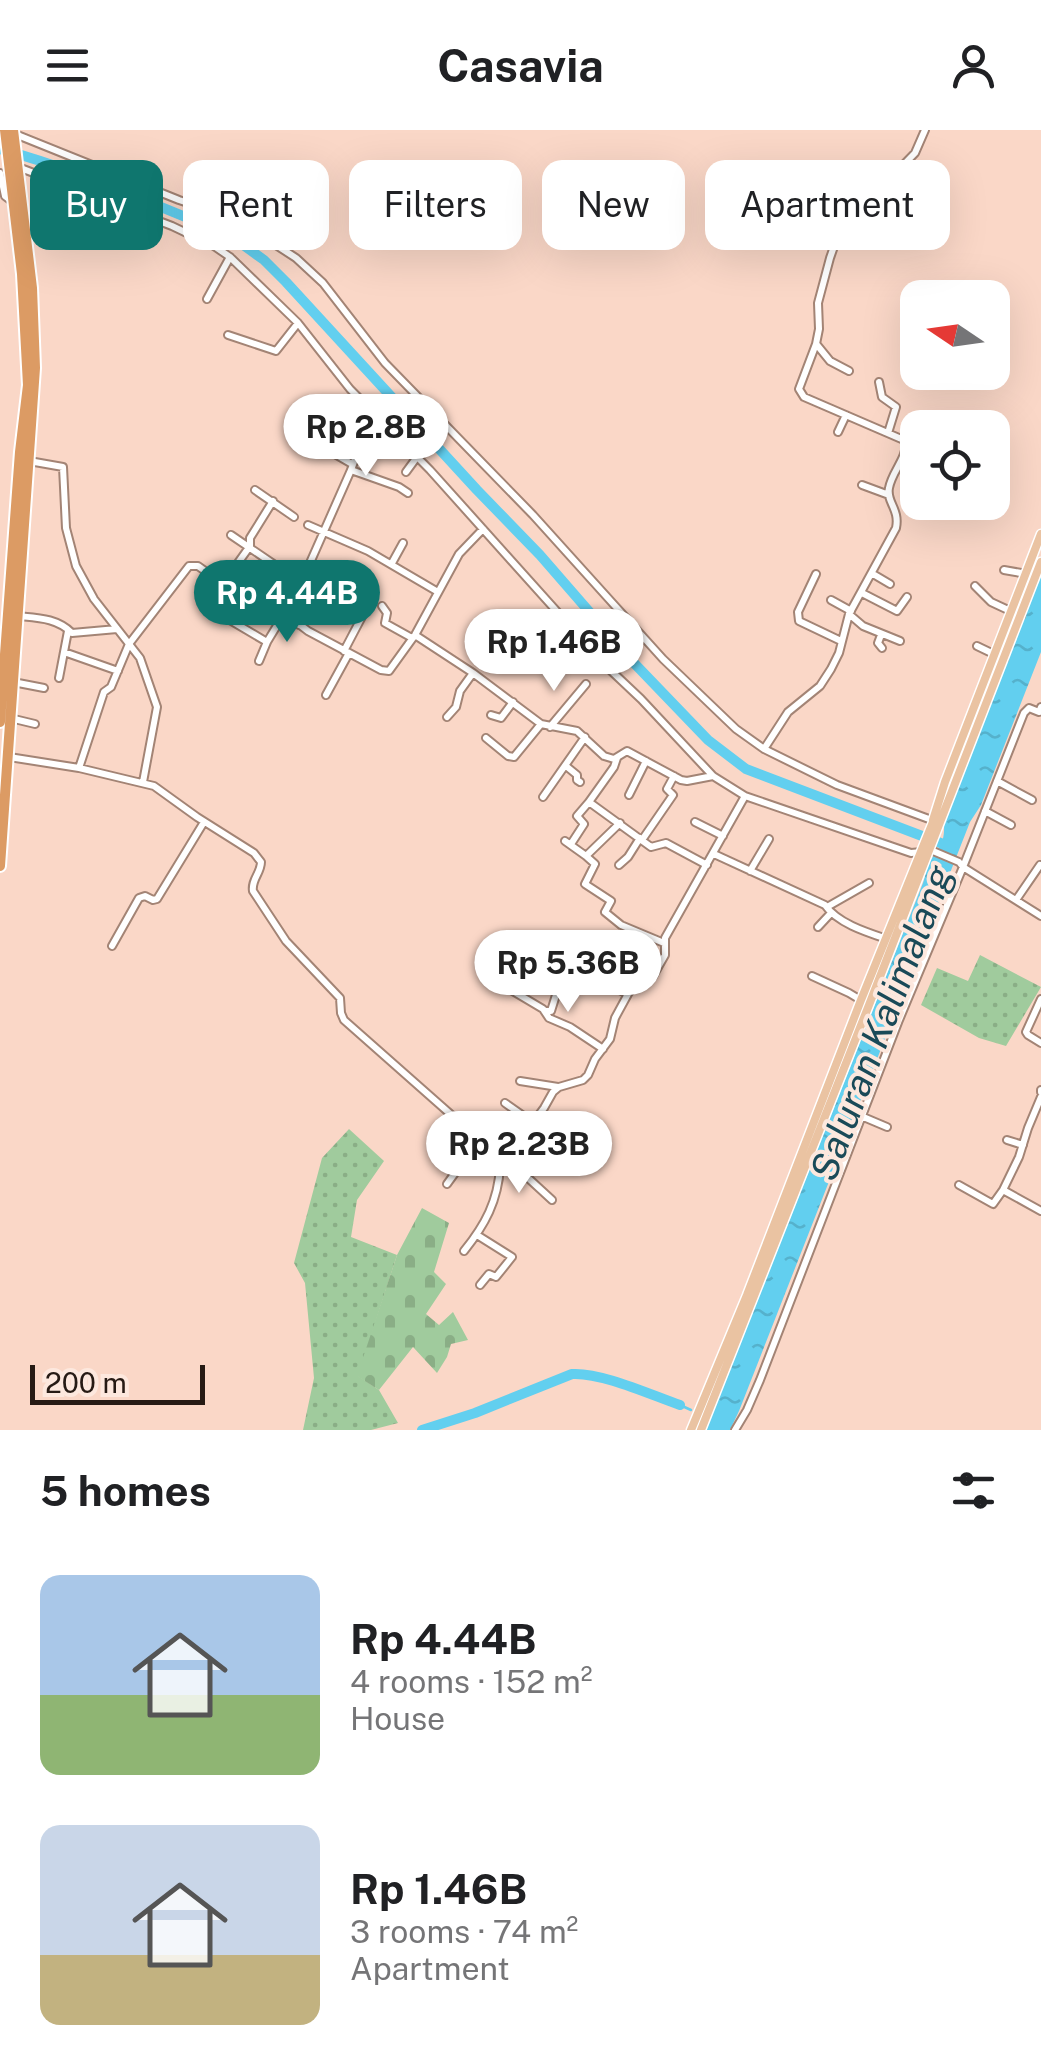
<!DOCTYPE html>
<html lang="en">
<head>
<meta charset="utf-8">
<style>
	body { margin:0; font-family:"Public Sans",sans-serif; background:#f2f2f2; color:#202124; height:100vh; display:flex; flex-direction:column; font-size:38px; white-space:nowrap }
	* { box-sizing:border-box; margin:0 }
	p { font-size:32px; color:#757577 }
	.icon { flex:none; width:55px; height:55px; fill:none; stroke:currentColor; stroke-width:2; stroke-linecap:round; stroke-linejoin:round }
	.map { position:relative; height:1300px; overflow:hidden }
	.panel { display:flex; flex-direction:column; background:#fff; flex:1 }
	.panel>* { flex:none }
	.top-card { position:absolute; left:30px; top:30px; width:982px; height:90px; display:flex; gap:20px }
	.needle { width:65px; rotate:283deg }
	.fabs { position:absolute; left:900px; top:150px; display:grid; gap:20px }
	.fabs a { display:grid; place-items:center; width:110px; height:110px; border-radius:20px; background:#fff; box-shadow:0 10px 40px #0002; font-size:50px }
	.scale { position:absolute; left:30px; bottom:25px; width:175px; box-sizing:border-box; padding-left:10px; border:5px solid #261a14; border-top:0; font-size:28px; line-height:35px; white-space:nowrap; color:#261a14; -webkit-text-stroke:8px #fde8de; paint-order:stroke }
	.price { position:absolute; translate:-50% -85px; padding:0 22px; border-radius:35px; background:#fff; color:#222; font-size:32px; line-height:65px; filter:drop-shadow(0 2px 5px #0008) }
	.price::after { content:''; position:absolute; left:50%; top:60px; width:30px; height:22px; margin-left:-15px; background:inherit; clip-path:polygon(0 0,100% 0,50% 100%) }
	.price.on { background:#0f766e; color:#fff }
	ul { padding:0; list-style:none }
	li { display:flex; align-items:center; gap:30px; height:250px; padding:0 40px }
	li span { display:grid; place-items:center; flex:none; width:280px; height:200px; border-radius:20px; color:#555 }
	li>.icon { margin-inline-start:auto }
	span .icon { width:120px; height:120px; fill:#fffc; stroke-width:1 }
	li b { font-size:42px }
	h2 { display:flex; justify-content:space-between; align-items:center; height:120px; padding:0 40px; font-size:42px }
	.chip { padding:0 35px; border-radius:20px; background:#fff; box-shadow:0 10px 40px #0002; font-size:35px; line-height:90px }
	.chip.on { background:#0f766e; color:#fff }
	header { display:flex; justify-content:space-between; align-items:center; height:130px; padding:0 40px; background:#fff; font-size:45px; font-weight:700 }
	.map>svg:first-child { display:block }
	.grass { fill:url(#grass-dots) }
	.cemetery { fill:url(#cemetery-stones) }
	.water { fill:url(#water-ripples) }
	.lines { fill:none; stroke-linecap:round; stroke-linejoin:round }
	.stream { stroke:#62cfef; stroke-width:2.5 }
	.river { stroke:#62cfef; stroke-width:10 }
	.minor-casing { stroke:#a38475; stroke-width:10 }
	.major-casing { stroke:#fff; stroke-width:11 }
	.highway-casing { stroke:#fff; stroke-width:14 }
	.minor { stroke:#fff; stroke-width:6 }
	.major { stroke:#eac3a2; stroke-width:8 }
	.highway { stroke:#dc9b64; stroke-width:10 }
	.labels { text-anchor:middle; stroke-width:8; stroke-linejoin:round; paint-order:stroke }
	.water-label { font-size:38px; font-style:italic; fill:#1a4a58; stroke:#fde8de }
</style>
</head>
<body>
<header><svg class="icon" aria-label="menu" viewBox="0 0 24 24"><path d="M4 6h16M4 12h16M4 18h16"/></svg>Casavia<svg class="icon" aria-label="person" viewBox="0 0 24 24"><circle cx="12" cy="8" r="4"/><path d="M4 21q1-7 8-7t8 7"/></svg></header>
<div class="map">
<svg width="1041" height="1300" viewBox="0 0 1041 1300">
	<defs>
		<pattern id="grass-dots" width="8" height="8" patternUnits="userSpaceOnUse" patternTransform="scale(2.5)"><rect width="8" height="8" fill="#a0cb9d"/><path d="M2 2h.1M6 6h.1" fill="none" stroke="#8aae86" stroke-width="1.8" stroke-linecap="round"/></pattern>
		<pattern id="cemetery-stones" width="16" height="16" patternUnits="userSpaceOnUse" patternTransform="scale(2.5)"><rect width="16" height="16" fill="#a0cb9d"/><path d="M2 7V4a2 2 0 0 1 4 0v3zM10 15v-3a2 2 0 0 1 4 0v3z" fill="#8aae86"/></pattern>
		<pattern id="water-ripples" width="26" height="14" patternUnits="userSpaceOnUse" patternTransform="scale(2.5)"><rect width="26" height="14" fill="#62cfef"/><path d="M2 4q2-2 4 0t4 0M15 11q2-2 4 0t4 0" fill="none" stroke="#55b1cc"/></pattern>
	</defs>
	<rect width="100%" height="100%" fill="#fad7c7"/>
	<path class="grass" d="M980,825L1041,857L1006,916L979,908L921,875L937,838L968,851Z
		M349,999L384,1031L357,1070L351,1107L397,1125L358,1246L379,1260L398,1293L371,1300H303L314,1248L305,1153L294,1133L322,1028Z"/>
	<path class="cemetery" d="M422,1078L449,1093L434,1142L446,1154L426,1184L439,1195L453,1182L468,1210L451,1214L447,1227L437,1243L413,1217L379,1260L357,1246L397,1125Z"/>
	<path class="water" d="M1041,445V522L981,675L970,692L739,1281L730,1300H706L923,753C925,747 926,741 928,735C937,718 945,717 944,694Z"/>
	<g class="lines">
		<path class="stream" d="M680,1275L691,1280"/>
		<path class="river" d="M0,19C80,40 152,75 228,104L264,130L286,152L477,360L540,425L633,532L708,610L746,639L951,717
			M422,1300L475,1283L572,1244C601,1242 651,1265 680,1275"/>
		<g class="minor-casing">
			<path id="minor" d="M15,4L179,70L236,89L296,128L323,153L385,233L533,385L663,529L736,599L764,619L837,655L937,692
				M18,37L172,96L214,116L230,127L298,193L350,259L430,340L605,535L641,569L713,646L745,666L911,723L933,721L959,732L963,737L1041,786
				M0,43L5,66L13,72
				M835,47L865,67
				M207,169L230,127
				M228,205L276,221L298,193
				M817,215L830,231L849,241
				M879,252L882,267L896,277L888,303
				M838,302L846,285
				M326,319L352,334
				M29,331L63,337L66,398L76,436L94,469L140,528L157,577L143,652
				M351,340L399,357L408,363
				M406,342L417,327
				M862,355L889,365
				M255,360L294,387
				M308,395L368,421L438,462
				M231,405L294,448L302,451L351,340L372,282
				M392,433L403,413
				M1004,440L1027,444
				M816,444L798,482L799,491L841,511
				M873,444L890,454
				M223,454L250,416V408L273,371
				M975,456L991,472L1021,486
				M862,463L897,481L907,467
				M831,470L851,481
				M382,476L387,483L385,493L412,508
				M849,484L863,496L900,511
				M18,486C38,488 57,488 72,503L117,499
				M228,489L267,512
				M299,495L318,463L302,451
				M415,505L473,543L541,594L577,601L604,626L614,629L627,621L681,650L687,651L713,646
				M881,505L878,513L882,518
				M977,516L1004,529
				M344,521L366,479
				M64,522L118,541
				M259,531L267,512L284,484
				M59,548L68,501
				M13,552L44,558
				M326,565L349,523
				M491,585L501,588L513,572
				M447,587L456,577L460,561L473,543
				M10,588L35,594
				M550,597L586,554
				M486,608L508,626L514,627L541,594
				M764,619L788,582L820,556L831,539L839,523L849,484L896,398C900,379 886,372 889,358C892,341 907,329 906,311L804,267L799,259L816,214L819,199L818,173L830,128L845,85L858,72L883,56L915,23L925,0
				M9,627L79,638L154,656L197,687L254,723L261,732C261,743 251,750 253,761L286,811L340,868L341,883L344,890L473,1004C479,1013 470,1021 475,1030L500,1037L544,978L553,962L559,957L583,950L588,945L595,929L610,909L615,888L628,864L635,854L648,850L653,846L665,825V808L745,666
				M617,628L614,637L589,672L651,717L666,713L707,735
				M566,636L577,645V650L580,652
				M79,638L104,562L111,557L129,514L189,436H198L240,466L278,478L308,501L381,540L389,541L415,505L459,424L483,399
				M997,651L1032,670
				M629,665L646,631
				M543,667L585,607
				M985,681L1011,695
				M695,692L723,706
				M642,710L673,665L667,659L674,646
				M565,711L586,726L620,693
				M571,714L584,694L577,686L589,672
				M714,724L825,775C838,794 869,803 890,810
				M586,726L595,734L585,754L611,771L605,782L621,795L664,813
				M619,735L628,727L640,708
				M750,741L769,709
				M1016,770L1040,735
				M827,777L869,753
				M818,797L831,783
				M112,816L139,768L145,766L153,770L157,769L204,692
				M812,846L849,863L869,875
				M511,860L543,879L549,888L570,897L603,919
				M1041,869L1026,902L1028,905L1041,913
				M545,881H551L561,849C574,854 582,856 593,848L628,864
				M520,951L558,957
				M1041,960V962
				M1041,967L1028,998L1019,1027L1003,1060L1041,1081
				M505,973L532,992
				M861,986L887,997
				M475,1007L489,994
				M1007,1010L1023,1015
				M504,1035L527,1047L552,1070
				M447,1054L473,1018
				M959,1055L993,1074L1003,1060
				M477,1105L512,1127L496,1147L489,1144L480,1155
				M464,1121C485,1095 498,1071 500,1037
				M735,1300L747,1280L760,1250L899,890L963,737L1024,583L1029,578L1039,582L1041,577"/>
		</g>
		<g class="major-casing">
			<path id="major" d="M933,690L945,652L1041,404
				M691,1300L747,1165L861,870L933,692L941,687
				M701,1300L869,875L1041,432"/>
		</g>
		<g class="highway-casing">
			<path id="highway" d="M0,592L20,322L28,255L22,144L5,0
				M0,736L35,238L32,158L13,0"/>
		</g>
		<use href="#minor" class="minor"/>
		<use href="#major" class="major"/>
		<use href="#highway" class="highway"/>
	</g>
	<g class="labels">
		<g class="water-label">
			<text transform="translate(882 893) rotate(-69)" y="13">Saluran Kalimalang</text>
		</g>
	</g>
</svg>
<div class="fabs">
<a><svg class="needle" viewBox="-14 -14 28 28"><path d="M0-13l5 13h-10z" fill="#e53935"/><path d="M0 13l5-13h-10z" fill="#757577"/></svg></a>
<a><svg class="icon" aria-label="locate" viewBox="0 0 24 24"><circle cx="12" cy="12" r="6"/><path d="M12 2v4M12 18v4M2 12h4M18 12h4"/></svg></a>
</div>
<div class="scale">200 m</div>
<b class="price" style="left:366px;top:349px">Rp 2.8B</b>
<b class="price on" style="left:287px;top:515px">Rp 4.44B</b>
<b class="price" style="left:554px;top:564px">Rp 1.46B</b>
<b class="price" style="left:568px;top:885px">Rp 5.36B</b>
<b class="price" style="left:519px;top:1066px">Rp 2.23B</b>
<div class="top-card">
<a class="chip on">Buy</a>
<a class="chip">Rent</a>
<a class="chip">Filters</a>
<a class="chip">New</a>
<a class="chip">Apartment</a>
</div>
</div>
<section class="panel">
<h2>5 homes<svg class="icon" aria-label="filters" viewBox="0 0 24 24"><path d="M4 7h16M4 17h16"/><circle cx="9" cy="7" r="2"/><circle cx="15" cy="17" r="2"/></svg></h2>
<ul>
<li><span style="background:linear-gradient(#a9c7e8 60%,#8fb573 0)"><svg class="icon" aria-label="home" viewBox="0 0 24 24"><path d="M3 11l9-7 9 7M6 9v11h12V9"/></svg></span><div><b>Rp 4.44B</b><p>4 rooms · 152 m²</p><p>House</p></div></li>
<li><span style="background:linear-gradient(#c9d6e8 65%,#c2b280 0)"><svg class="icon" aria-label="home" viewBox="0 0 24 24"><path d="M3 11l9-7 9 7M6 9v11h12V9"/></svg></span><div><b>Rp 1.46B</b><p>3 rooms · 74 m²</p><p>Apartment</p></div></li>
</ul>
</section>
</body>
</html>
